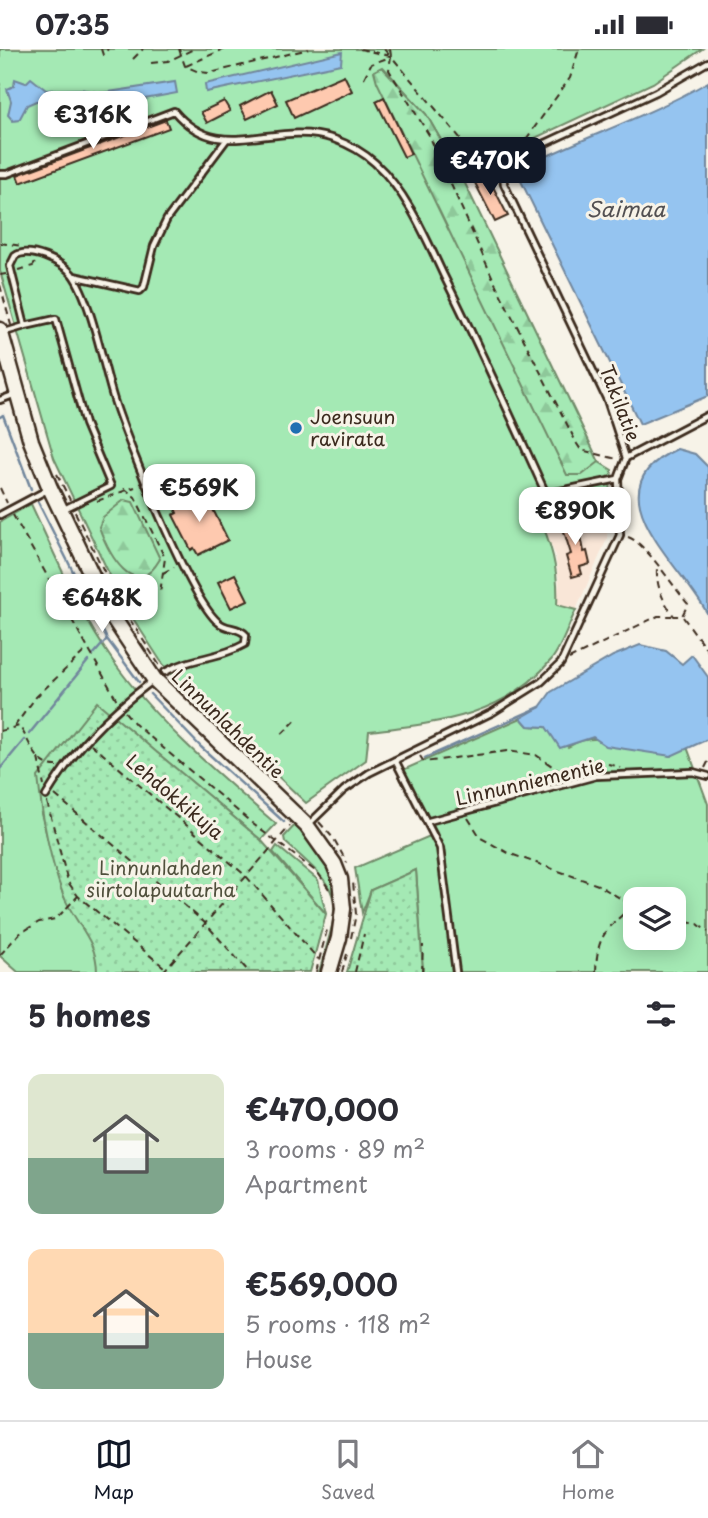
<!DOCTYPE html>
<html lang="en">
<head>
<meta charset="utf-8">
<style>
	body { margin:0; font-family:"Playpen Sans",sans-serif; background:#f2f2f3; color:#2b2b33; height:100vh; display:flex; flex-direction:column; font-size:26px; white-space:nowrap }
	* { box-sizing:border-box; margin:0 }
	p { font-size:23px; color:#7c7c81 }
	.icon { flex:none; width:38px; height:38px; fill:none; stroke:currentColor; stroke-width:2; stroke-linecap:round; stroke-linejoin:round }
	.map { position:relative; height:923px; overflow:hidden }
	.details { display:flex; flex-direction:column; background:#fff; flex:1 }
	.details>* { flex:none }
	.tools { position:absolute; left:623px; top:838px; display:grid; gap:14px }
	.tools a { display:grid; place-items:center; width:63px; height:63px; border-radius:14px; background:#fff; box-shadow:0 4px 18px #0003; font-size:35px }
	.price { position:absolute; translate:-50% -60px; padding:0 16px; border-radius:14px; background:#fff; color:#222; font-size:23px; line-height:46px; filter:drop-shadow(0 2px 4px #0008) }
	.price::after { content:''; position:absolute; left:50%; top:42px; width:21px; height:16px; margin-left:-10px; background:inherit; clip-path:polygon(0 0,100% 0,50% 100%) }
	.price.active { background:#111827; color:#fff }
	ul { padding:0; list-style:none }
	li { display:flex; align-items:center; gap:21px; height:175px; padding:0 28px }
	li span { display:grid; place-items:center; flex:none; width:196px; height:140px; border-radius:14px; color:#555 }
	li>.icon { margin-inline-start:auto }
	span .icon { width:84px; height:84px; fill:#fffc; stroke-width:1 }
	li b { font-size:30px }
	h2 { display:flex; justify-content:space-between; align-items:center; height:84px; padding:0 28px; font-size:30px }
	.status { display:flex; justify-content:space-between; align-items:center; height:49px; padding:0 35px; background:#fff; direction:ltr }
	.status svg { height:19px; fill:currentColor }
	.tab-bar { display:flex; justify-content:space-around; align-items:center; height:98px; border-top:2px solid #e1e1e2; background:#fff; font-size:19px; color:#7c7c81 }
	.tab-bar a { display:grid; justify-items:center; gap:4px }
	.tab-bar .active { color:#111827 }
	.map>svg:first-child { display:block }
	.built { fill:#f9e6d7 }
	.green { fill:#a4e9b4; stroke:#708a69; stroke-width:2; fill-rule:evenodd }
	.forest { fill:url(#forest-firs); stroke:#708a69; stroke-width:2 }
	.garden { fill:url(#garden-dots); stroke:#708a69; stroke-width:2 }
	.water { fill:#95c4f0; stroke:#71869c; stroke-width:2 }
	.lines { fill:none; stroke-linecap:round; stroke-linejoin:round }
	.stream { stroke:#71869c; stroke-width:2.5 }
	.building { fill:#fec9af; stroke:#3b2a1e; stroke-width:2 }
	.lane-casing { stroke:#3b2a1e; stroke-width:10 }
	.secondary-casing { stroke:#3b2a1e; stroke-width:19 }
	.path { stroke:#3b2a1e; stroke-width:2; stroke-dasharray:7 5; stroke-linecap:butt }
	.lane { stroke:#f7f3e8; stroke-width:4.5 }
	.secondary { stroke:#f7f3e8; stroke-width:14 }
	.poi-dot { fill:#1f6fb2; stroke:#f7f3e8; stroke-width:2.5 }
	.labels { text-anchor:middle; stroke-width:6; stroke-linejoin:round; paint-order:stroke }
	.street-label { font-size:19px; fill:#3b2a1e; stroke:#f7f3e8 }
	.poi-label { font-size:19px; fill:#3b2a1e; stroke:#f7f3e8; text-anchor:start }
	.park-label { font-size:19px; fill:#50503c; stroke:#f7f3e8 }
	.water-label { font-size:21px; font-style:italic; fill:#525052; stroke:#f7f3e8 }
</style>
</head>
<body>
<div class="status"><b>07:35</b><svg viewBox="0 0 49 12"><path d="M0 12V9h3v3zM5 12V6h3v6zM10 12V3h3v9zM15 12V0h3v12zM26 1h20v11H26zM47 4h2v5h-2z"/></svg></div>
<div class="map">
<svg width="708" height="923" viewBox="0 0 708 923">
	<defs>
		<pattern id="forest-firs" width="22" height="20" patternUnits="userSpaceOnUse" patternTransform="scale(1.75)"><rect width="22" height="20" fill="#a4e9b4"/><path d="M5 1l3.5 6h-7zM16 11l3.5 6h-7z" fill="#8ec89a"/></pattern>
		<pattern id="garden-dots" width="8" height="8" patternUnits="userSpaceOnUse" patternTransform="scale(1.75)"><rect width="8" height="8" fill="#a4e9b4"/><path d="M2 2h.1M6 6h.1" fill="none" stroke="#8ec89a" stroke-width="1.8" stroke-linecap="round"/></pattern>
	</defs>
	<rect width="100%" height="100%" fill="#f7f3e8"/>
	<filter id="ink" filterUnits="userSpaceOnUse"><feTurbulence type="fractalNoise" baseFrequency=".0143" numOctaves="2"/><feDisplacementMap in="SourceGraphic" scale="14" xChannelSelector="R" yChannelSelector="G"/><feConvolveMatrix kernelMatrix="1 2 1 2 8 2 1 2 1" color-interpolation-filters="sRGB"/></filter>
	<g filter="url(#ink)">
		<path class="built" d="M610,442L607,490L576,561L557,556L559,532L555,505L536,461Z"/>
		<path class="green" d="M0,0H702L653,34L460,124L426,65L383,18L594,410L612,421L610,442L536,461C551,493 559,520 557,556L576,561C568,577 562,597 552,610C505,668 437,674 369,682L366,711L306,754L176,631L160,611L123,554L54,409L0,222Z
			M31,455C56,508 79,564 113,612C157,674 218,725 276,775L261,791L120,673L41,765L63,846L97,903V923H18L0,907V473Z
			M521,669L528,677L546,678L568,698C597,678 639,699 670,707L687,698L708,755V923H423L416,821L371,841L362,864L355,819L437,784L403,721ZM635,850H674V889H635Z
			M296,775C347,828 342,858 323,923H319C342,846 345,846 285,793L284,788Z
			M277,797L318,831L326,865L273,803Z"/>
		<path class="forest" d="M382,18L426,65L460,124L599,413L582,426H567L377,33L374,22Z
			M124,451L133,453L160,510C134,555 108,503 99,478L103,468Z"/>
		<path class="garden" d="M97,653L261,791L326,865L310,923H97C97,889 74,875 63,845C49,809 42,767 38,728Z
			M416,821L423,923H347L371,841Z"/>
		<path class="water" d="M342,3L341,15L206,43L205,35Z
			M31,29L46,41L80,40L102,44L175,33L177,44L134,52H36L27,56L19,71L13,72L8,66L11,52L7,40L14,37L15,30L26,34Z
			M708,33V347L640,375L521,132L528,116C587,87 651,66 708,33Z
			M677,400L695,405L708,418V566C682,515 586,441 677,400Z
			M640,596L666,602L682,615L692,606L708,628V690L671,707L606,697L593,688L560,699L546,678L528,677L521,669L540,658L551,643L613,607Z"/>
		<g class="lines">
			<path class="stream" d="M0,368L3,366L31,440
				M38,453L107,590
				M93,606L107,590L139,633
				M150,645L201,698L284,773
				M29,685L88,612
				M425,709L540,658
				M0,720L24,691"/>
		</g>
		<path class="building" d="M344,26L352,42L294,69L286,51Z
			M271,41L278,55L247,70L240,57Z
			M384,48L411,105L404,108L376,52Z
			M224,52L230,62L207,74L201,63Z
			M166,71L169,79L20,134L17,126Z
			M486,124L508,167L495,173L473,130Z
			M204,442L228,491L198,506L194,499L191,501L173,466L177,464L174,457Z
			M570,469L571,472L578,470L584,503L587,502L590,515L580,518L582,525L572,528L566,507L571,505L562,476L563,472Z
			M235,525L248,551L231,559L218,533Z"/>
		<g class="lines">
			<g class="lane-casing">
				<path id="lane" d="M0,125H7L174,62C221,118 273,69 334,90C348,95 364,104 375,114C407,143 426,189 444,227C480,299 513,372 546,445
					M74,227L140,242L144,238L154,197L167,170L227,90
					M25,277L56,270L85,375L111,437L62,461
					M5,283L25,277L10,217L15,207C29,197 62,213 72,225C91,250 104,320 114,351C127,392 190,550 218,573C226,581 238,577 246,586L245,595C219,610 191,608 165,623
					M0,351L16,345
					M626,409L708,366
					M618,430L546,445L554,466L619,454
					M0,466L49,440
					M395,711L440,799L456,923
					M46,747C76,698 105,668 151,633
					M429,772L596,727L693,723L708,727
					M310,774L344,741L369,724L493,663L541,633L561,614L620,486L618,430L626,409L607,351L504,135L503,123L510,112L522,105L656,43L708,13"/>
			</g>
			<g class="secondary-casing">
				<path id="secondary" d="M0,281L31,392L50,439L110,564L154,630L307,777L334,815L340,830L343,860L339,889L329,923"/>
			</g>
			<path class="path" d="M101,0L103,6L108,0
				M179,0L185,17L199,23L210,24L309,0
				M360,0L390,7
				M384,0L390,7
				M390,0L391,7L466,96L496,118
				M391,7L389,21L429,86L495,234L577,395L581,401L617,410
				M133,10L143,0
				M151,14L168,12L194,0
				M186,17L224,0
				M364,29L371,15L390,8
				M519,100L570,29L579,0
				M0,194L23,197
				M18,221L33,217L37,211
				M0,226L6,225
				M0,236L11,276
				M57,425L70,451
				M0,439L7,454
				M124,439L135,448L165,509L160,544
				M97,452L135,438
				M75,463L121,557L160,617
				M13,466L118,653
				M628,488C645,493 674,539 688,555L682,567H674C663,552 656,538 657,519
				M163,524L174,518
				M683,568L708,602
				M569,610L658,567H672
				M125,663L135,675L253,775L318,824L329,840
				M14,678L36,648L85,602
				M0,682L19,677C30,691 35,718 57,717
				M282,685L299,668
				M91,695L246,827L318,910
				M420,707L424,713L507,702L536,706L568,728
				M38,709L44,737
				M705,719L708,713
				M561,723C579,718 602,709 620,719
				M55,746L205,874L249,923
				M47,753L68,833L78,847L170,923
				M468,769L481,789L508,804L598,836L635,858
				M319,773L334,790L347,814
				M674,871L698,875L708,883
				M351,889L356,865L353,833
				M0,906L19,885L39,873L56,870L78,847
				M163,923L290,777
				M316,923L328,877
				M342,923L347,905
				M355,923L364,885
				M422,923L423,896
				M596,923C597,886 605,882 632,857"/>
			<use href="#lane" class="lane"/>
			<use href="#secondary" class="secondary"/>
		</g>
	</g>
	<circle class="poi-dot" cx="296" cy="379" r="7"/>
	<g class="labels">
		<g class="street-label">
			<text transform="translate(620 354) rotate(69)" y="7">Takilatie</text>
			<text transform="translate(228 675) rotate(44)" y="7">Linnunlahdentie</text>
			<text transform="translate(530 733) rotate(-13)" y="7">Linnunniementie</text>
			<text transform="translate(175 748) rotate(40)" y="7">Lehdokkikuja</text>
		</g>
		<g class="poi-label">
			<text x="310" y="375">Joensuun<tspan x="310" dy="22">ravirata</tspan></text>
		</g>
		<g class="park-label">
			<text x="161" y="826">Linnunlahden<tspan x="161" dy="22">siirtolapuutarha</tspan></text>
		</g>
		<g class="water-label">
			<text x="626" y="168">Saimaa</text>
		</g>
	</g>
</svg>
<div class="tools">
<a><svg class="icon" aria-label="layers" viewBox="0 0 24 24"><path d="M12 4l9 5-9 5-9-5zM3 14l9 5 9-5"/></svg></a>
</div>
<b class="price" style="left:93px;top:102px">€316K</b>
<b class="price active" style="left:490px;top:148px">€470K</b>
<b class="price" style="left:199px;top:475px">€569K</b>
<b class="price" style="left:575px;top:498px">€890K</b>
<b class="price" style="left:102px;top:585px">€648K</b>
</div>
<section class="details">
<h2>5 homes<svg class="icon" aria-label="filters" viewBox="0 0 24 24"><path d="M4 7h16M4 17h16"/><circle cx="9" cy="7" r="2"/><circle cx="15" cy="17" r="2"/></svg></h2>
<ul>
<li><span style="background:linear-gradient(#dfe7d0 60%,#7fa58c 0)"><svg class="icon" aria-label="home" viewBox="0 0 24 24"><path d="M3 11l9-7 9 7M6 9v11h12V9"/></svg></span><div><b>€470,000</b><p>3 rooms · 89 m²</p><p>Apartment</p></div></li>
<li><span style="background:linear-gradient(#ffd9b3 60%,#7fa58c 0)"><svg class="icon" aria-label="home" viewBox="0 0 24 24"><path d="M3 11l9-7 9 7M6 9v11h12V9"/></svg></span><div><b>€569,000</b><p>5 rooms · 118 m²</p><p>House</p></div></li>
</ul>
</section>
<nav class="tab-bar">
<a class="active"><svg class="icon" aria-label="map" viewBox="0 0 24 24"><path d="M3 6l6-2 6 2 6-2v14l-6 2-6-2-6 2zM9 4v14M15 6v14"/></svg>Map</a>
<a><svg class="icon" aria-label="saved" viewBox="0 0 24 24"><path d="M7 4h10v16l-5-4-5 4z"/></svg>Saved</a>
<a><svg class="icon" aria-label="home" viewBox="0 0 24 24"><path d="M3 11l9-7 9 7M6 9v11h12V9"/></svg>Home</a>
</nav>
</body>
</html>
